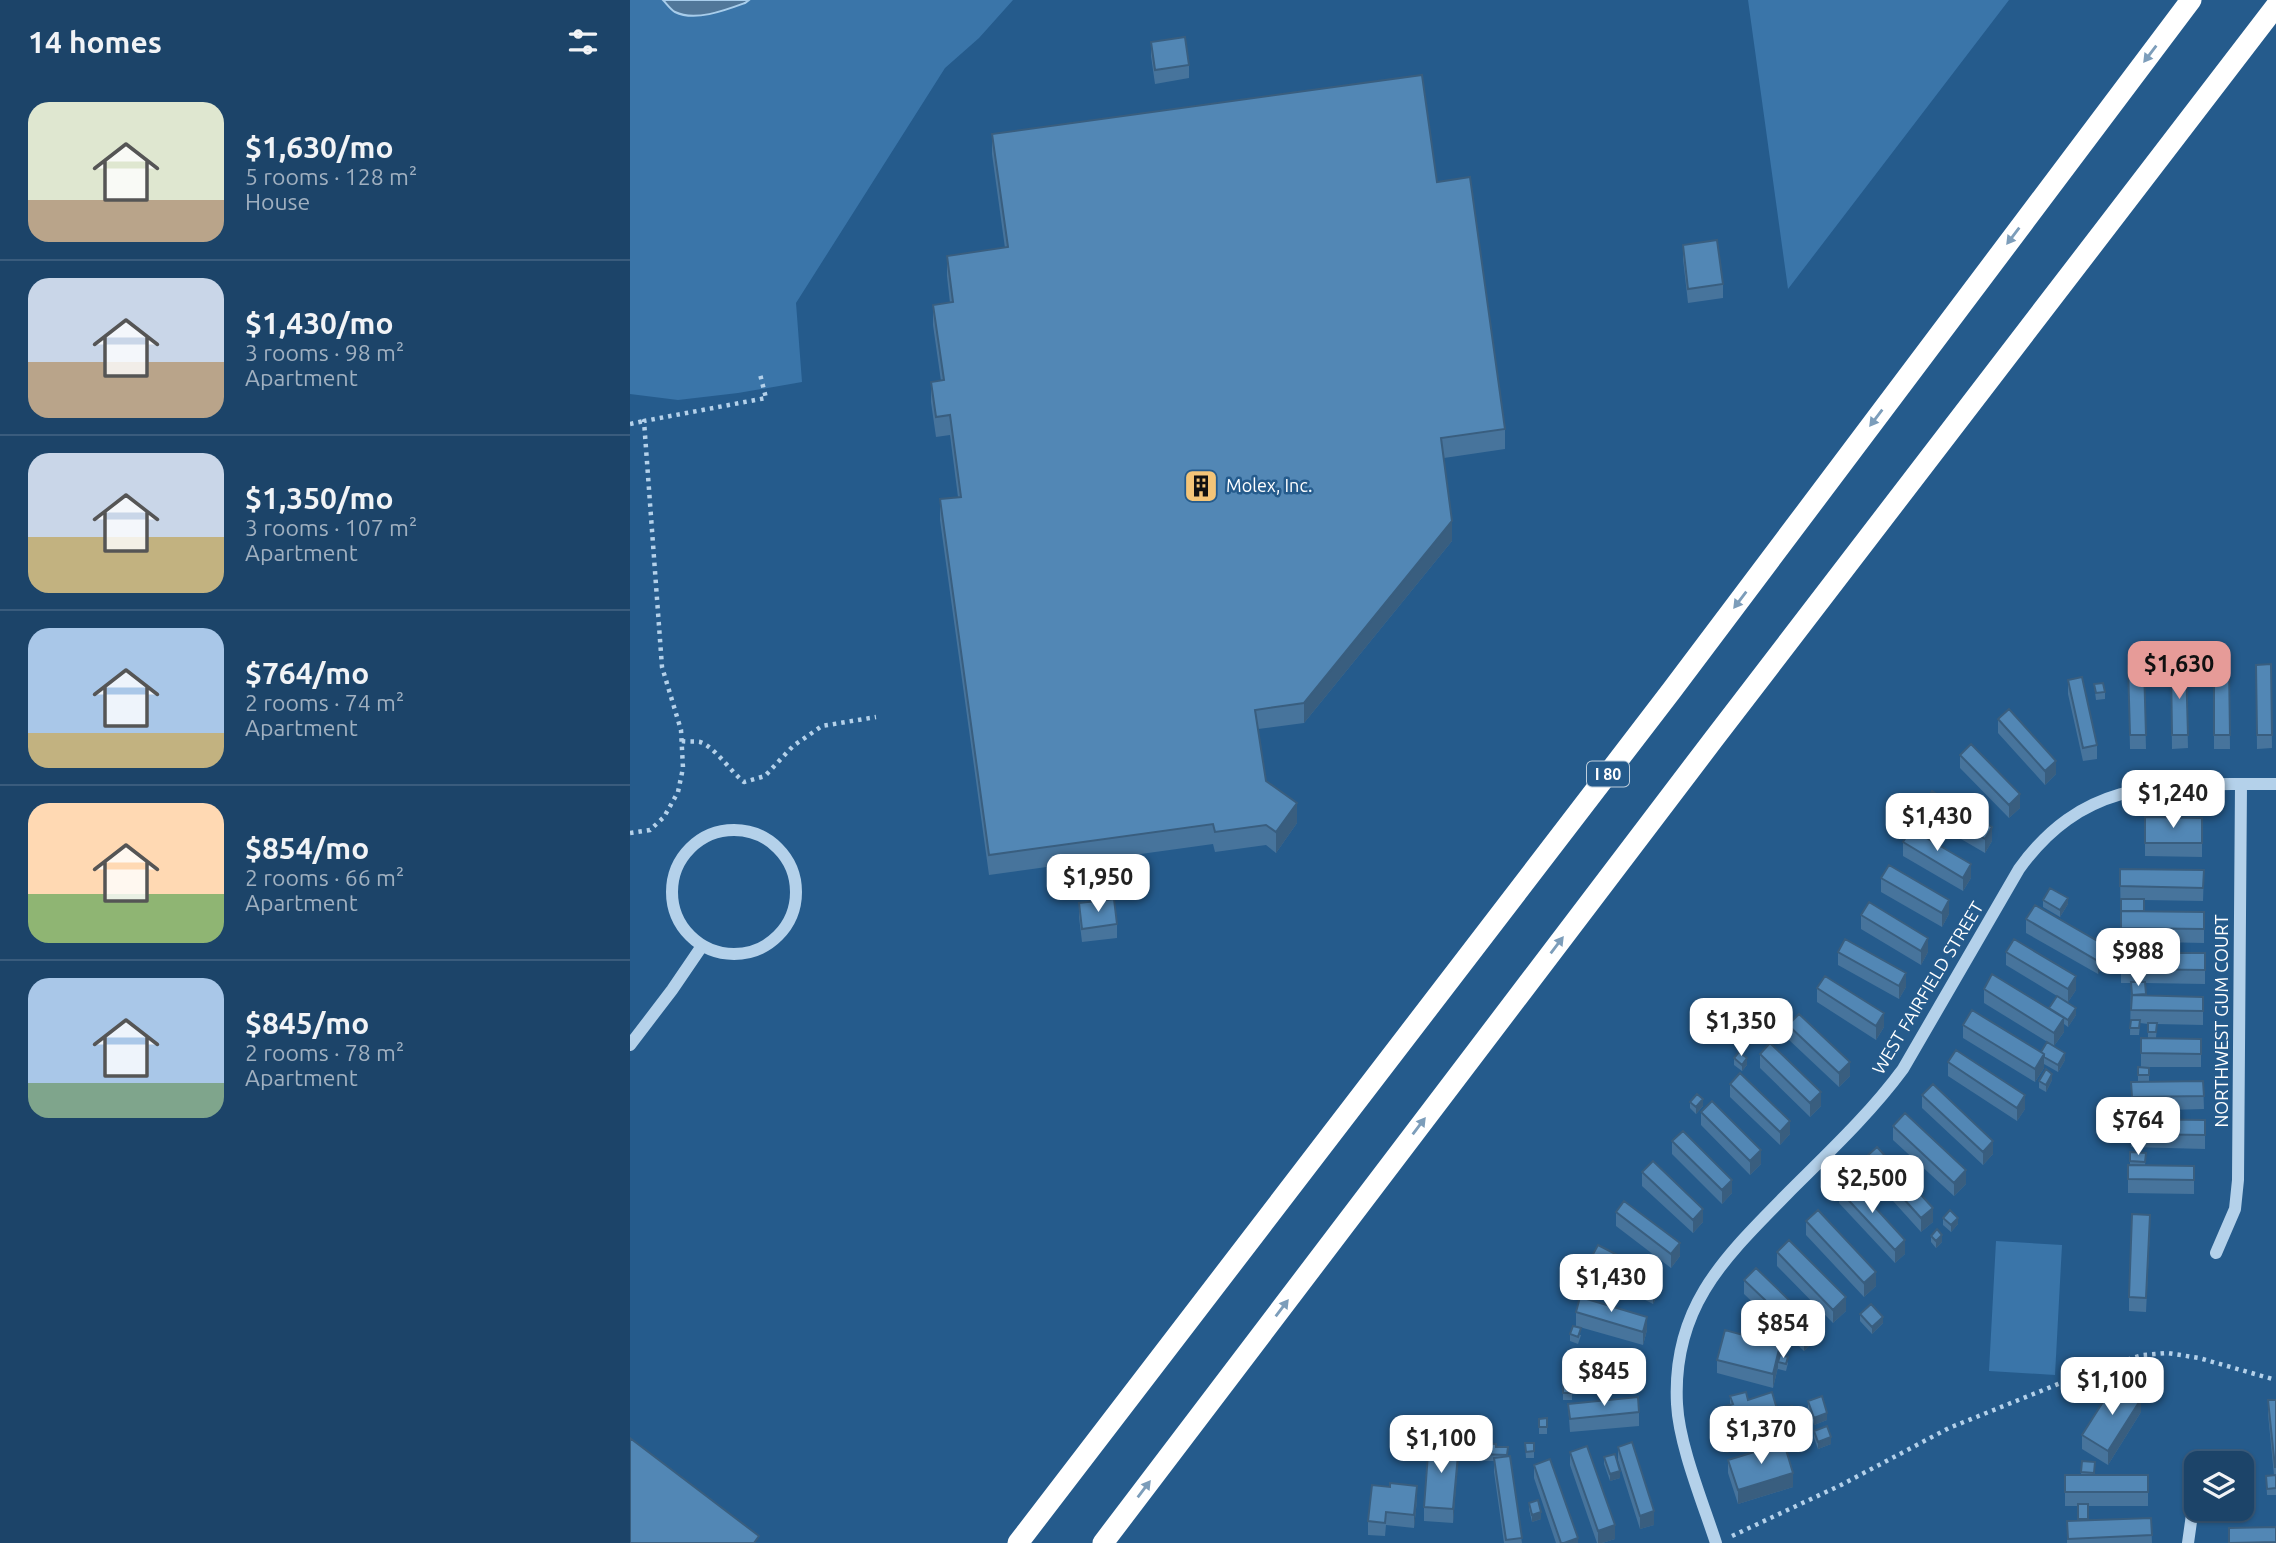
<!DOCTYPE html>
<html lang="en">
<head>
<meta charset="utf-8">
<style>
	body { margin:0; font-family:Ubuntu,sans-serif; background:#254b6f; color:#f1f3f6; height:100vh; display:flex; flex-direction:column; font-size:26px; white-space:nowrap }
	* { box-sizing:border-box; margin:0 }
	p { font-size:23px; color:#a0b0c0 }
	.icon { flex:none; width:38px; height:38px; fill:none; stroke:currentColor; stroke-width:2; stroke-linecap:round; stroke-linejoin:round }
	.map { position:relative; flex:1; overflow:hidden }
	.panel { display:flex; flex-direction:column; background:#1c4469; width:630px }
	.panel>* { flex:none }
	.controls { position:absolute; left:1554px; top:1451px; display:grid; gap:14px }
	.controls a { display:grid; place-items:center; width:70px; height:70px; border-radius:14px; background:#1c4469; box-shadow:0 2px 5px #0004,0 0 0 2px #3a5c7d; font-size:35px }
	.price { position:absolute; translate:-50% -60px; padding:0 16px; border-radius:14px; background:#fff; color:#222; font-size:23px; line-height:46px; filter:drop-shadow(0 2px 4px #0008) }
	.price::after { content:''; position:absolute; left:50%; top:42px; width:21px; height:16px; margin-left:-10px; background:inherit; clip-path:polygon(0 0,100% 0,50% 100%) }
	.price.selected { background:#e69b98; color:#111 }
	ul { padding:0; list-style:none }
	li { display:flex; align-items:center; gap:21px; height:175px; padding:0 28px }
	li+li { border-top:2px solid #3a5c7d }
	li span { display:grid; place-items:center; flex:none; width:196px; height:140px; border-radius:21px; color:#555 }
	li>.icon { margin-inline-start:auto }
	span .icon { width:84px; height:84px; fill:#fffc; stroke-width:1 }
	li b { font-size:30px }
	h2 { display:flex; justify-content:space-between; align-items:center; height:84px; padding:0 28px; font-size:30px }
	main { display:flex; flex:1; min-height:0 }
	.map>svg:first-child { display:block }
	.green { fill:#3a75a9 }
	.water { fill:#517799; stroke:#a8cdeb; stroke-width:2 }
	.lines { fill:none; stroke-linecap:round; stroke-linejoin:round }
	.path { stroke:#b4d1ea; stroke-width:4.5; stroke-dasharray:3.5 5; stroke-linecap:butt }
	.minor { stroke:#b4d1ea; stroke-width:12 }
	.highway { stroke:#fff; stroke-width:21 }
	.wall { fill:#47749c }
	.shaded-wall { fill:#395e7f }
	.building { fill:#5287b5; stroke:#395e7f; stroke-width:2 }
	.oneway { fill:#7c9dba }
	.labels { text-anchor:middle; stroke-width:5; stroke-linejoin:round; paint-order:stroke }
	.shield { fill:#255b8c; stroke:#becedc; stroke-width:2 }
	.shield-label { font-size:16px; font-weight:bold; fill:#fff }
	.poi-label { font-size:18px; fill:#fff; stroke:#255b8c; text-anchor:start }
	.street-label { font-size:18px; fill:#fff; stroke:#255b8c }
</style>
</head>
<body>
<main>
<section class="panel">
<h2>14 homes<svg class="icon" aria-label="filters" viewBox="0 0 24 24"><path d="M4 7h16M4 17h16"/><circle cx="9" cy="7" r="2"/><circle cx="15" cy="17" r="2"/></svg></h2>
<ul>
<li><span style="background:linear-gradient(#dfe7d0 70%,#b9a48a 0)"><svg class="icon" aria-label="home" viewBox="0 0 24 24"><path d="M3 11l9-7 9 7M6 9v11h12V9"/></svg></span><div><b>$1,630/mo</b><p>5 rooms · 128 m²</p><p>House</p></div></li>
<li><span style="background:linear-gradient(#c9d6e8 60%,#b9a48a 0)"><svg class="icon" aria-label="home" viewBox="0 0 24 24"><path d="M3 11l9-7 9 7M6 9v11h12V9"/></svg></span><div><b>$1,430/mo</b><p>3 rooms · 98 m²</p><p>Apartment</p></div></li>
<li><span style="background:linear-gradient(#c9d6e8 60%,#c2b280 0)"><svg class="icon" aria-label="home" viewBox="0 0 24 24"><path d="M3 11l9-7 9 7M6 9v11h12V9"/></svg></span><div><b>$1,350/mo</b><p>3 rooms · 107 m²</p><p>Apartment</p></div></li>
<li><span style="background:linear-gradient(#a9c7e8 75%,#c2b280 0)"><svg class="icon" aria-label="home" viewBox="0 0 24 24"><path d="M3 11l9-7 9 7M6 9v11h12V9"/></svg></span><div><b>$764/mo</b><p>2 rooms · 74 m²</p><p>Apartment</p></div></li>
<li><span style="background:linear-gradient(#ffd9b3 65%,#8fb573 0)"><svg class="icon" aria-label="home" viewBox="0 0 24 24"><path d="M3 11l9-7 9 7M6 9v11h12V9"/></svg></span><div><b>$854/mo</b><p>2 rooms · 66 m²</p><p>Apartment</p></div></li>
<li><span style="background:linear-gradient(#a9c7e8 75%,#7fa58c 0)"><svg class="icon" aria-label="home" viewBox="0 0 24 24"><path d="M3 11l9-7 9 7M6 9v11h12V9"/></svg></span><div><b>$845/mo</b><p>2 rooms · 78 m²</p><p>Apartment</p></div></li>
</ul>
</section>
<div class="map">
<svg width="1646" height="1543" viewBox="0 0 1646 1543">
	<rect width="100%" height="100%" fill="#255b8c"/>
	<path class="green" d="M0,0H383L349,38L315,68L166,303L172,382L108,393L48,400L0,394Z
		M1118,0H1379L1158,289Z
		M1366,1241L1432,1245L1425,1375L1359,1371Z"/>
	<path class="water" d="M33,0H119L115,3C96,10 65,22 45,12C41,10 36,3 33,0Z"/>
	<g class="lines">
		<path class="path" d="M0,424L14,421
			M52,741C57,742 64,741 70,742C85,747 100,771 114,782L135,776L163,746L192,726L246,717
			M0,833L20,830L34,817L48,792L53,768L51,730L32,667L14,421L136,398L130,374
			M1102,1536L1211,1485L1319,1428L1463,1370L1513,1355L1538,1353L1569,1358L1646,1380"/>
		<path class="minor" d="M42 892a62 62 0 1 1 124 0a62 62 0 1 1-124 0Z
			M0,1045L42,990L72,946
			M1586,1253L1605,1209L1608,1180L1611,784
			M1086,1543C1073,1503 1049,1445 1047,1404C1042,1307 1094,1258 1157,1194C1197,1154 1239,1115 1273,1069L1389,869C1458,773 1541,785 1646,784
			M1558,1543L1566,1486"/>
		<path class="highway" d="M388,1543L1042,690L1561,0
			M473,1543L1083,740L1646,6"/>
	</g>
	<path class="wall" d="M521,42L559,65V78L525,84L521,56Z
		M362,134L807,182L875,429V449L814,458L822,541L674,723L628,729L636,781L667,823L646,853L636,845L585,852L583,844L359,875L310,520V499L328,497L320,435L306,437L301,402V382L311,381L303,325V305L320,303L317,276V256L375,248L362,154Z
		M1053,245L1093,284V298L1058,303L1053,259Z
		M1547,654V666L1556,665L1558,748L1542,749L1541,670H1534V655Z
		M1641,664L1642,748L1627,749L1626,665Z
		M1584,665H1599L1600,749H1584Z
		M1498,666H1514L1516,749H1500Z
		M1438,680L1467,745V759L1453,761L1438,694Z
		M1464,684L1475,692V699L1466,700Z
		M1368,719L1426,774L1415,785L1368,733Z
		M1330,755L1390,808L1379,818L1330,768Z
		M1295,804L1362,841L1355,853L1295,818Z
		M1515,817L1572,818V857L1515,856Z
		M1273,842L1341,878L1333,891L1273,856Z
		M1490,869L1574,870L1573,901L1514,900V911L1574,912V943L1528,942V953H1575V984L1515,983L1516,995L1573,997V1025L1527,1024L1526,1038L1571,1039V1067H1511V1038H1518V1024L1510,1023L1509,1035H1500L1501,983H1491V953H1517V942H1491Z
		M1251,878L1319,914L1312,927L1251,892Z
		M1413,900L1438,904L1430,917L1413,907Z
		M449,903L487,924V938L452,942L449,917Z
		M1231,915L1298,952L1291,965L1231,929Z
		M1396,919L1476,960L1468,974L1396,933Z
		M1208,952L1276,987L1269,999L1208,965Z
		M1376,952L1446,990L1438,1002L1429,997L1446,1015L1438,1027L1434,1024V1032L1424,1046L1354,1003V989L1419,1009L1427,996L1376,965Z
		M1187,988L1254,1027L1246,1040L1187,1002Z
		M1158,1025L1220,1076L1209,1087L1158,1039Z
		M1333,1025L1411,1052L1435,1060L1428,1072L1414,1064V1068L1405,1082L1333,1038Z
		M1130,1054L1191,1106L1180,1117L1130,1068Z
		M1104,1058L1117,1065L1112,1071L1104,1065Z
		M1318,1062L1395,1109L1387,1121L1318,1076Z
		M1508,1067L1519,1068V1082L1573,1081L1574,1109L1502,1111L1501,1082H1508Z
		M1422,1080L1416,1092L1409,1088V1081Z
		M1100,1084L1160,1134L1150,1145L1100,1097Z
		M1292,1095L1363,1154L1353,1165L1292,1108Z
		M1060,1102L1073,1106L1066,1114L1060,1108Z
		M1071,1112L1131,1164L1120,1175L1071,1125Z
		M1501,1119L1575,1120V1149L1501,1147Z
		M1263,1126L1336,1184L1324,1196L1263,1140Z
		M1042,1141L1102,1193L1092,1204L1042,1154Z
		M1500,1152L1516,1153L1515,1165L1564,1166V1194L1498,1193V1165H1500Z
		M1236,1157L1303,1222L1291,1232L1236,1171Z
		M1012,1172L1073,1222L1063,1233L1012,1186Z
		M1209,1190L1275,1254L1265,1263L1209,1203Z
		M986,1212L1050,1256L1041,1268L986,1226Z
		M1313,1218L1328,1224L1321,1232L1313,1225Z
		M1176,1221L1246,1286L1234,1297L1176,1235Z
		M1520,1228L1516,1312L1499,1311V1297Z
		M1301,1236L1312,1242L1306,1248L1301,1242Z
		M1147,1252L1216,1311L1203,1323L1147,1266Z
		M961,1258L1030,1291L1023,1304L961,1272Z
		M1114,1280L1186,1339L1174,1351L1114,1294Z
		M950,1283L961,1286L958,1293L950,1289Z
		M946,1312L1017,1330L1013,1345L946,1326Z
		M1230,1314L1253,1323L1242,1334L1230,1321Z
		M940,1334L951,1335L948,1344L940,1341Z
		M1150,1355L1158,1363L1156,1371L1148,1369V1367L1143,1388L1087,1373V1360Z
		M937,1367L1008,1370L1007,1385L937,1381Z
		M933,1386H942V1400H933Z
		M1100,1396L1118,1400L1151,1436L1096,1453L1087,1422V1409L1100,1405Z
		M1638,1400H1646V1495H1637L1636,1476L1644,1475L1638,1414Z
		M1178,1401L1197,1420L1184,1425L1178,1408Z
		M938,1404L1009,1412V1426L940,1432Z
		M1511,1412L1478,1465L1452,1449V1435Z
		M917,1418V1434H909V1419Z
		M830,1429L843,1430L842,1450L829,1449L823,1523L794,1521V1507L829,1444Z
		M1184,1431L1201,1444L1188,1449L1184,1438Z
		M848,1443L866,1447H878V1456L892,1543H874L864,1472V1461H847Z
		M895,1443H904V1458H896Z
		M988,1447L1024,1525L1010,1529L988,1460Z
		M940,1452L985,1539L972,1543H967L940,1465Z
		M974,1457L990,1478L980,1481L974,1464Z
		M1098,1460L1163,1487L1108,1504L1098,1473Z
		M1452,1461L1465,1462V1475H1518V1506H1458V1520L1521,1518L1522,1543H1437V1521H1448V1506H1435V1475H1451Z
		M904,1465L948,1543H926L904,1478Z
		M742,1485L787,1500L784,1528L756,1525L755,1536L738,1535V1521Z
		M899,1503L911,1519L902,1522L899,1509Z"/>
	<path class="shaded-wall" d="M822,521V541L674,723V703Z
		M1426,761V774L1415,785V771Z
		M1390,794V808L1379,818V805Z
		M667,803V823L646,853V832Z
		M1362,827V841L1355,853V839Z
		M1341,864V878L1333,891V878Z
		M1438,898V904L1430,917V910Z
		M1319,900V914L1312,927V913Z
		M1298,938V952L1291,965V951Z
		M1476,946V960L1468,974V961Z
		M1276,973V987L1269,999V986Z
		M1446,976V990L1438,1002V989Z
		M1446,1008V1015L1438,1027V1020Z
		M1254,1013V1027L1246,1040V1026Z
		M1434,1018V1032L1424,1046V1033Z
		M1435,1053V1060L1428,1072V1065Z
		M1414,1054V1068L1405,1082V1069Z
		M1117,1058V1065L1112,1071V1065Z
		M1220,1062V1076L1209,1087V1073Z
		M1422,1074V1080L1416,1092V1085Z
		M1191,1092V1106L1180,1117V1103Z
		M1395,1095V1109L1387,1121V1108Z
		M1073,1099V1106L1066,1114V1107Z
		M1160,1121V1134L1150,1145V1132Z
		M1363,1141V1154L1353,1165V1152Z
		M1131,1150V1164L1120,1175V1161Z
		M1336,1170V1184L1324,1196V1183Z
		M1102,1180V1193L1092,1204V1190Z
		M1303,1208V1222L1291,1232V1218Z
		M1073,1209V1222L1063,1233V1220Z
		M1328,1218V1224L1321,1232V1225Z
		M1312,1235V1242L1306,1248V1241Z
		M1275,1240V1254L1265,1263V1250Z
		M1050,1243V1256L1041,1268V1254Z
		M1246,1272V1286L1234,1297V1283Z
		M1030,1277V1291L1023,1304V1291Z
		M961,1279V1286L958,1293V1286Z
		M1216,1297V1311L1203,1323V1310Z
		M1017,1317V1330L1013,1345V1332Z
		M1253,1317V1323L1242,1334V1327Z
		M1186,1326V1339L1174,1351V1337Z
		M1150,1345V1358L1148,1362V1367L1143,1388V1374Z
		M1511,1399V1412L1478,1465V1451Z
		M1197,1413V1420L1184,1425V1418Z
		M1165,1417V1424L1153,1427V1420Z
		M1151,1423V1436L1096,1453V1439Z
		M1201,1437V1444L1188,1449V1442Z
		M829,1444V1457L823,1523V1509Z
		M990,1471V1478L980,1481V1474Z
		M1163,1473V1487L1108,1504V1490Z
		M787,1486V1500L784,1528V1515Z
		M1024,1511V1525L1010,1529V1516Z
		M911,1512V1519L902,1522V1515Z
		M985,1525V1539L972,1543H968V1531Z
		M948,1538V1543H934Z"/>
	<path class="building" d="M555,37L559,65L525,70L521,42Z
		M792,75L807,182L840,177L875,429L811,438L822,521L674,703L625,710L636,781L667,803L646,832L636,825L585,832L583,824L359,855L310,499L331,497L320,415L306,417L301,382L314,380L303,305L323,302L317,256L378,247L362,134Z
		M1087,240L1093,284L1058,289L1053,245Z
		M1547,654V664H1534V655Z
		M1641,664L1642,735H1627L1626,665Z
		M1556,665L1558,735H1542L1541,666Z
		M1584,665H1599L1600,735H1584Z
		M1498,666H1514L1516,735H1500Z
		M1452,677L1467,745L1453,748L1438,680Z
		M1473,683L1475,692L1466,693L1464,684Z
		M1379,709L1426,761L1415,771L1368,719Z
		M1341,744L1390,794L1379,805L1330,755Z
		M1302,791L1362,827L1355,839L1295,804Z
		M1515,817L1572,818V843H1515Z
		M1281,829L1341,864L1333,878L1273,842Z
		M1259,865L1319,900L1312,913L1251,878Z
		M1490,869L1574,870L1573,888L1490,886Z
		M1420,888L1438,898L1430,910L1413,900Z
		M484,899L487,924L452,929L449,903Z
		M1491,899H1514V911H1491Z
		M1239,902L1298,938L1291,951L1231,915Z
		M1405,905L1476,946L1468,961L1396,919Z
		M1491,911L1574,912V929L1491,928Z
		M1518,937L1528,938V946H1517Z
		M1215,939L1276,973L1269,986L1208,952Z
		M1384,939L1446,976L1438,989L1376,952Z
		M1491,953H1575V970L1491,969Z
		M1362,974L1434,1018L1424,1033L1354,989Z
		M1195,976L1254,1013L1246,1026L1187,988Z
		M1501,982H1515L1516,994L1502,995Z
		M1502,995L1573,997V1011L1501,1010Z
		M1427,996L1446,1008L1438,1020L1419,1008Z
		M1342,1010L1414,1054L1405,1069L1333,1025Z
		M1169,1014L1220,1062L1209,1073L1158,1025Z
		M1501,1020H1510L1509,1028H1500Z
		M1518,1023H1527L1526,1032H1518Z
		M1511,1038L1571,1039V1054L1511,1053Z
		M1417,1042L1435,1053L1428,1065L1414,1057V1054L1411,1052Z
		M1140,1043L1191,1092L1180,1103L1130,1054Z
		M1326,1050L1395,1095L1387,1108L1318,1062Z
		M1109,1052L1117,1058L1112,1065L1104,1058Z
		M1508,1067L1519,1068V1075H1508Z
		M1416,1069L1422,1074L1416,1085L1409,1081Z
		M1110,1073L1160,1121L1150,1132L1100,1084Z
		M1573,1081L1574,1096L1502,1097L1501,1082Z
		M1303,1084L1363,1141L1353,1152L1292,1095Z
		M1067,1094L1073,1099L1066,1107L1060,1102Z
		M1082,1101L1131,1150L1120,1161L1071,1112Z
		M1275,1113L1336,1170L1324,1183L1263,1126Z
		M1501,1119L1575,1120V1135L1501,1134Z
		M1053,1131L1102,1180L1092,1190L1042,1141Z
		M1247,1147L1303,1208L1291,1218L1236,1157Z
		M1500,1152L1516,1153L1515,1162L1500,1161Z
		M1023,1161L1073,1209L1063,1220L1012,1172Z
		M1498,1165L1564,1166V1180L1498,1179Z
		M1220,1180L1275,1240L1265,1250L1209,1190Z
		M994,1201L1050,1243L1041,1254L986,1212Z
		M1188,1210L1246,1272L1234,1283L1176,1221Z
		M1320,1210L1328,1218L1321,1225L1313,1218Z
		M1502,1214L1520,1215L1516,1298L1499,1297Z
		M1307,1229L1312,1235L1306,1241L1301,1236Z
		M1159,1240L1216,1297L1203,1310L1147,1252Z
		M968,1245L1030,1277L1023,1291L961,1258Z
		M1126,1268L1186,1326L1174,1337L1114,1280Z
		M953,1276L961,1279L958,1286L950,1283Z
		M950,1297L1017,1317L1013,1332L946,1312Z
		M1241,1304L1253,1317L1242,1327L1230,1314Z
		M943,1326L951,1328L948,1337L940,1334Z
		M1095,1330L1150,1345L1143,1374L1087,1360Z
		M938,1352L1008,1356L1007,1371L937,1367Z
		M1150,1355L1158,1357L1156,1364L1148,1362Z
		M1485,1383L1511,1399L1478,1451L1452,1435Z
		M933,1386H942V1393H933Z
		M1116,1392L1118,1400L1142,1392L1151,1423L1096,1439L1087,1409L1103,1404L1100,1396Z
		M1192,1396L1197,1413L1184,1418L1178,1401Z
		M1008,1397L1009,1412L940,1419L938,1404Z
		M1638,1400H1646V1467H1645Z
		M1162,1406L1165,1417L1153,1420L1150,1410Z
		M917,1418V1427H909V1419Z
		M1197,1426L1201,1437L1188,1442L1184,1431Z
		M830,1429L843,1430L842,1443L829,1442Z
		M0,1438L129,1536L124,1543H0Z
		M799,1441L829,1444L823,1509L794,1507Z
		M1002,1442L1024,1511L1010,1516L988,1447Z
		M848,1443L866,1444V1447H878L877,1455L847,1454Z
		M895,1443H904V1451L896,1452Z
		M1154,1443L1163,1473L1108,1490L1098,1460Z
		M957,1446L985,1525L968,1531L940,1452Z
		M985,1454L990,1471L980,1474L974,1457Z
		M880,1456L892,1538L876,1540L864,1458Z
		M920,1459L948,1538L934,1543H931L904,1465Z
		M1452,1461L1465,1462L1464,1473L1451,1472Z
		M1435,1475H1518V1492H1435Z
		M1646,1475V1488L1637,1489L1636,1476Z
		M760,1483L787,1486L784,1515L756,1512L755,1523L738,1521L742,1485L760,1487Z
		M908,1500L911,1512L902,1515L899,1503Z
		M1448,1504H1458V1519H1448Z
		M1521,1518L1522,1535L1438,1539L1437,1521Z
		M1646,1527V1542L1599,1543V1528Z"/>
	<defs><path id="oneway-solid" d="M-6-.8H1V-3.2L6.5 0L1 3.2V.8H-6Z" transform="scale(1.75)"/></defs>
	<g class="oneway">
		<use href="#oneway-solid" transform="translate(1520 54) rotate(127)"/>
		<use href="#oneway-solid" transform="translate(1383 236) rotate(127)"/>
		<use href="#oneway-solid" transform="translate(1246 418) rotate(127)"/>
		<use href="#oneway-solid" transform="translate(1110 600) rotate(127)"/>
		<use href="#oneway-solid" transform="translate(927 945) rotate(-53)"/>
		<use href="#oneway-solid" transform="translate(789 1126) rotate(-53)"/>
		<use href="#oneway-solid" transform="translate(652 1308) rotate(-53)"/>
		<use href="#oneway-solid" transform="translate(514 1489) rotate(-53)"/>
	</g>
	<defs>
		<g id="building-square" transform="scale(1.75)"><rect x="-9" y="-9" width="18" height="18" rx="4" fill="#f4c578" stroke="#255b8c"/><path d="M-4-6H4V6H1V3H-1V6H-4ZM-2.5-4.3h1.7v1.8h-1.7ZM.8-4.3h1.7v1.8H.8ZM-2.5-1h1.7V.8h-1.7ZM.8-1h1.7V.8H.8Z" fill="#111"/></g>
	</defs>
	<g fill-rule="evenodd">
		<use href="#building-square" x="571" y="486"/>
	</g>
	<g class="labels">
		<rect class="shield" x="957" y="761.5" width="42" height="25" rx="5"/>
		<g class="shield-label">
			<text x="978" y="780">I 80</text>
		</g>
		<g class="poi-label">
			<text x="596" y="492">Molex, Inc.</text>
		</g>
		<g class="street-label">
			<text transform="translate(1298 988) rotate(-59)" y="6">WEST FAIRFIELD STREET</text>
			<text transform="translate(1592 1021) rotate(-90)" y="6">NORTHWEST GUM COURT</text>
		</g>
	</g>
</svg>
<div class="controls">
<a><svg class="icon" aria-label="layers" viewBox="0 0 24 24"><path d="M12 4l9 5-9 5-9-5zM3 14l9 5 9-5"/></svg></a>
</div>
<b class="price selected" style="left:1549px;top:701px">$1,630</b>
<b class="price" style="left:1543px;top:830px">$1,240</b>
<b class="price" style="left:1307px;top:853px">$1,430</b>
<b class="price" style="left:468px;top:914px">$1,950</b>
<b class="price" style="left:1508px;top:988px">$988</b>
<b class="price" style="left:1111px;top:1058px">$1,350</b>
<b class="price" style="left:1508px;top:1157px">$764</b>
<b class="price" style="left:1242px;top:1215px">$2,500</b>
<b class="price" style="left:981px;top:1314px">$1,430</b>
<b class="price" style="left:1153px;top:1360px">$854</b>
<b class="price" style="left:974px;top:1408px">$845</b>
<b class="price" style="left:1482px;top:1417px">$1,100</b>
<b class="price" style="left:1131px;top:1466px">$1,370</b>
<b class="price" style="left:811px;top:1475px">$1,100</b>
</div>
</main>
</body>
</html>
